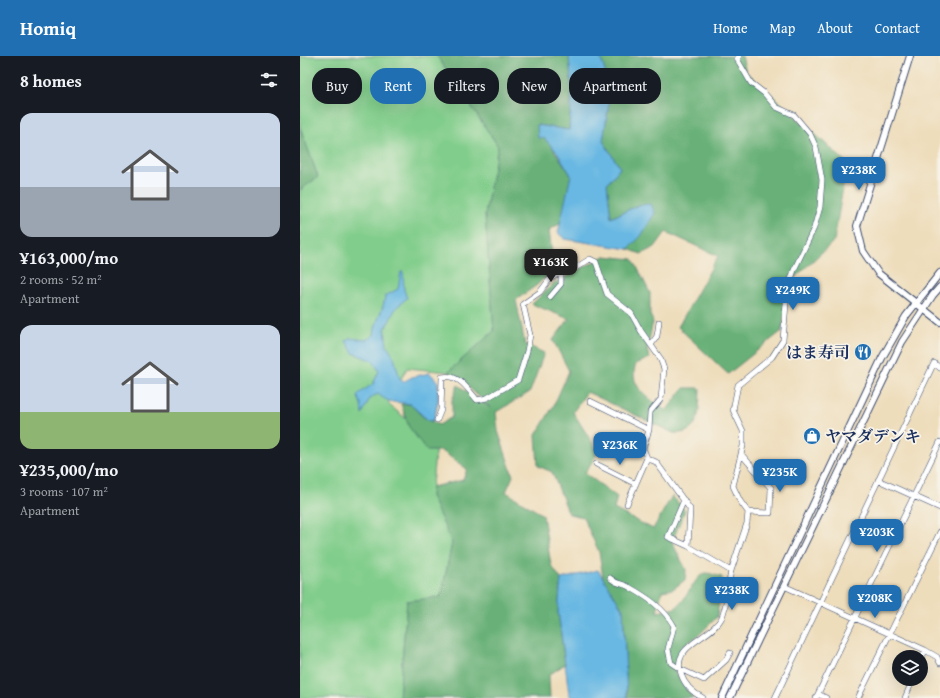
<!DOCTYPE html>
<html lang="en">
<head>
<meta charset="utf-8">
<style>
	body { margin:0; font-family:"Gentium Book Plus","Noto Serif JP",serif; background:#20242c; color:#f1f3f6; height:100vh; display:flex; flex-direction:column; font-size:15px; white-space:nowrap }
	* { box-sizing:border-box; margin:0 }
	p { font-size:13px; color:#9ea1a6 }
	.icon { flex:none; width:22px; height:22px; fill:none; stroke:currentColor; stroke-width:2; stroke-linecap:round; stroke-linejoin:round }
	.map { position:relative; flex:1; overflow:hidden }
	.details { display:flex; flex-direction:column; background:#171b24; width:300px }
	.details>* { flex:none }
	.guide { position:absolute; left:12px; top:12px; width:380px; height:36px; display:flex; gap:8px }
	.fabs { position:absolute; left:592px; top:594px; display:grid; gap:8px }
	.fabs a { display:grid; place-items:center; width:36px; height:36px; border-radius:50%; background:#171b24; box-shadow:0 4px 16px #0002; font-size:20px }
	.price { position:absolute; translate:-50% -34px; padding:0 9px; border-radius:8px; background:#1f6fb2; color:#fff; font-size:13px; line-height:26px; filter:drop-shadow(0 1px 2px #0008) }
	.price::after { content:''; position:absolute; left:50%; top:24px; width:12px; height:9px; margin-left:-6px; background:inherit; clip-path:polygon(0 0,100% 0,50% 100%) }
	.price.active { background:#222; color:#fff }
	ul { padding:0; list-style:none }
	li { display:grid; align-content:center; gap:8px; height:212px; padding:0 20px }
	li span { display:grid; place-items:center; height:124px; border-radius:12px; color:#555 }
	li>.icon { margin-inline-start:auto }
	span .icon { width:72px; height:72px; fill:#fffc; stroke-width:1 }
	li b { font-size:17px }
	h2 { display:flex; justify-content:space-between; align-items:center; height:48px; padding:0 20px; font-size:17px }
	.pill { padding:0 14px; border-radius:16px; background:#171b24; box-shadow:0 4px 16px #0002; font-size:14px; line-height:36px }
	.pill.active { background:#1f6fb2; color:#fff }
	header { display:flex; align-items:center; gap:24px; box-sizing:border-box; height:56px; padding:0 20px; background:#1f6fb2; color:#fff }
	header strong { font-size:19px }
	nav { display:flex; gap:22px; margin-inline-start:auto; font-size:14px }
	main { display:flex; flex:1; min-height:0 }
	.map>svg:first-child { display:block }
	.green { fill:#81cd8b; stroke:#4e7e74 }
	.forest { fill:#68b077; stroke:#42706a }
	.water { fill:#68b8e3; stroke:#4274a0 }
	.lines { fill:none; stroke-linecap:round; stroke-linejoin:round }
	.minor-casing { stroke:#3b496c; stroke-width:6 }
	.tertiary-casing { stroke:#3b496c; stroke-width:8 }
	.minor { stroke:#fff; stroke-width:5 }
	.tertiary { stroke:#fff; stroke-width:6 }
	.labels { text-anchor:middle; stroke-width:3.5; stroke-linejoin:round; paint-order:stroke }
	.poi-label { font-size:16px; font-weight:bold; fill:#1b2f5e; stroke:#f7f3e8; text-anchor:end }
</style>
</head>
<body>
<header>
<strong>Homiq</strong>
<nav><a>Home</a><a>Map</a><a>About</a><a>Contact</a></nav>
</header>
<main>
<section class="details">
<h2>8 homes<svg class="icon" aria-label="filters" viewBox="0 0 24 24"><path d="M4 7h16M4 17h16"/><circle cx="9" cy="7" r="2"/><circle cx="15" cy="17" r="2"/></svg></h2>
<ul>
<li><span style="background:linear-gradient(#c9d6e8 60%,#9aa5b1 0)"><svg class="icon" aria-label="home" viewBox="0 0 24 24"><path d="M3 11l9-7 9 7M6 9v11h12V9"/></svg></span><div><b>¥163,000/mo</b><p>2 rooms · 52 m²</p><p>Apartment</p></div></li>
<li><span style="background:linear-gradient(#c9d6e8 70%,#8fb573 0)"><svg class="icon" aria-label="home" viewBox="0 0 24 24"><path d="M3 11l9-7 9 7M6 9v11h12V9"/></svg></span><div><b>¥235,000/mo</b><p>3 rooms · 107 m²</p><p>Apartment</p></div></li>
</ul>
</section>
<div class="map">
<svg width="640" height="642" viewBox="0 0 640 642">
	<rect width="100%" height="100%" fill="#f7f3e8"/>
	<filter id="ink" filterUnits="userSpaceOnUse"><feTurbulence type="fractalNoise" baseFrequency=".025" numOctaves="2"/><feDisplacementMap in="SourceGraphic" scale="8" xChannelSelector="R" yChannelSelector="G"/><feConvolveMatrix kernelMatrix="1 2 1 2 8 2 1 2 1" color-interpolation-filters="sRGB"/></filter>
	<filter id="wash" filterUnits="userSpaceOnUse"><feTurbulence type="fractalNoise" baseFrequency=".012" numOctaves="4" result="noise"/><feDisplacementMap in="SourceGraphic" scale="16" xChannelSelector="R" yChannelSelector="G"/><feGaussianBlur stdDeviation="0.9" result="paint"/><feColorMatrix in="noise" values="0 0 0 0 0 0 0 0 0 0 0 0 0 0 0 0 0 1.4 0 .05"/><feComposite in="paint" operator="in"/></filter>
	<g filter="url(#wash)">
		<rect width="100%" height="100%" fill="#edb"/>
		<path class="green" d="M0,0H137L198,90L185,159L194,275L148,316L107,312L88,348L136,387L131,440L152,487L141,541L107,545L99,642H0V134L18,121L0,71Z"/>
		<path class="forest" d="M137,0H269L272,36L269,74L237,69L271,119L261,167L249,174L254,213L237,229L216,244L225,288L244,297L230,336L196,356L198,375L213,420L206,436L243,459L251,509L261,523L258,555L265,608L249,619L250,642H99L107,545L141,541L152,487L131,440L132,431L163,424L167,413L142,395H127L109,371L101,348H110L123,361L139,369L152,361V344L158,329L192,353L162,325L148,316L194,275L185,159L198,90Z
			M300,0H442L446,16L547,107L534,185L489,227L482,275L428,318L378,271L418,200L366,176L355,191L341,198L328,193L341,180L339,149L311,162L307,128L320,112L303,85L311,34Z
			M0,71L18,121L0,134Z
			M305,200L333,203L350,237V259L353,265L347,295L350,302L336,308C327,331 351,343 366,355L384,332H400C399,352 402,380 373,377L287,336L273,356L298,396L285,417L317,441L314,453L353,473L372,440L385,454L372,486L386,514L385,524L373,533L362,535L357,556C362,555 370,554 375,552C387,545 395,518 406,517C411,517 417,520 422,521L417,561L399,579L382,591L375,616L393,642H327L323,554L304,527L299,496L283,461L269,458L252,416L238,410L236,379L254,349L269,315L253,284L269,263L232,248L254,227Z"/>
		<path class="water" d="M269,0H300L311,34L303,85L320,112L307,128L311,162L339,149L351,148L355,157L341,180L328,193L265,183L258,177L271,119L257,96L244,82H238L237,69L269,74L272,36Z
			M101,216H103L104,234L107,242L96,252L85,273L87,290L94,301L100,323L103,326L112,321L130,317L138,326V345L134,364L129,365L110,348C95,345 91,349 78,338L70,342L62,358L61,348L57,339L73,328L79,315L73,305L53,297L46,285L49,282L66,284L74,279C75,265 84,254 85,240L98,233Z
			M298,514L323,554L327,642H272L269,638L258,555L261,523Z"/>
	</g>
	<g filter="url(#ink)">
		<g class="lines">
			<g class="minor-casing">
				<path id="minor" d="M250,241L261,228V216
					M351,289L357,280L359,266
					M290,345L349,374
					M137,364L141,354L142,321C158,317 168,333 177,344L187,342L218,324L227,295L230,279L223,248L240,236L249,224L261,216L277,211L290,203L296,206L307,238L331,257L341,275L360,302L364,313L361,343L350,356L349,374L343,392L347,402L356,406L390,453L388,490
					M306,381L330,392L344,396
					M441,398L471,432L470,457L448,456
					M296,408L336,428
					M578,424L640,452
					M384,444L368,481L388,490L431,515C428,528 427,553 421,563C410,583 371,589 381,618C385,630 393,637 403,642
					M327,448L347,402
					M431,515L447,467L448,456L440,445L433,430L443,390V375L433,354L438,329L472,301L483,284L487,236L494,214L514,172L520,151L522,124L516,91L510,78L494,59L476,51L464,37L451,27L437,3L439,0
					M310,522C319,530 321,526 329,531C347,541 364,552 374,570L368,593L371,607L380,613L404,624L426,604L430,597
					M484,530L625,594L637,601L640,607
					M621,604L625,594
					M518,638L526,642
					M475,642L634,307L640,312
					M516,642L640,386
					M558,642L640,476
					M605,642L613,623"/>
			</g>
			<g class="tertiary-casing">
				<path id="tertiary" d="M610,0L557,170L563,195L578,217L640,266
					M422,642L582,302L606,260L640,217
					M430,642L602,286L633,239L640,231"/>
			</g>
			<use href="#minor" class="minor"/>
			<use href="#tertiary" class="tertiary"/>
		</g>
	</g>
	<defs>
		<g id="restaurant-disc" transform="scale(0.9)"><circle r="9.5" fill="#1f6fb2" stroke="#f7f3e8"/><path d="M-5-6h1v4h1v-4h1v4h1v-4h1v5L-1.5 .5V6h-2V.5L-5-1ZM5-6V6H3V1.5H1.5Q1.5-4 5-6Z" fill="#fff"/></g>
		<g id="shop-disc" transform="scale(0.9)"><circle r="9.5" fill="#1f6fb2" stroke="#f7f3e8"/><path d="M-5-2.5h2.3a2.7 3.5 0 0 1 5.4 0H5L5.5 6h-11ZM-1.5-2.5h3a1.5 2.3 0 0 0-3 0Z" fill="#fff"/></g>
	</defs>
	<g fill-rule="evenodd">
		<use href="#restaurant-disc" x="563" y="296"/>
		<use href="#shop-disc" x="512" y="380"/>
	</g>
	<g class="labels">
		<g class="poi-label">
			<text x="550" y="302">はま寿司</text>
			<text x="525" y="386" text-anchor="start">ヤマダデンキ</text>
		</g>
	</g>
</svg>
<div class="fabs">
<a><svg class="icon" aria-label="layers" viewBox="0 0 24 24"><path d="M12 4l9 5-9 5-9-5zM3 14l9 5 9-5"/></svg></a>
</div>
<b class="price" style="left:559px;top:135px">¥238K</b>
<b class="price active" style="left:251px;top:227px">¥163K</b>
<b class="price" style="left:493px;top:255px">¥249K</b>
<b class="price" style="left:320px;top:410px">¥236K</b>
<b class="price" style="left:480px;top:437px">¥235K</b>
<b class="price" style="left:577px;top:497px">¥203K</b>
<b class="price" style="left:432px;top:555px">¥238K</b>
<b class="price" style="left:575px;top:563px">¥208K</b>
<div class="guide">
<a class="pill">Buy</a>
<a class="pill active">Rent</a>
<a class="pill">Filters</a>
<a class="pill">New</a>
<a class="pill">Apartment</a>
</div>
</div>
</main>
</body>
</html>
